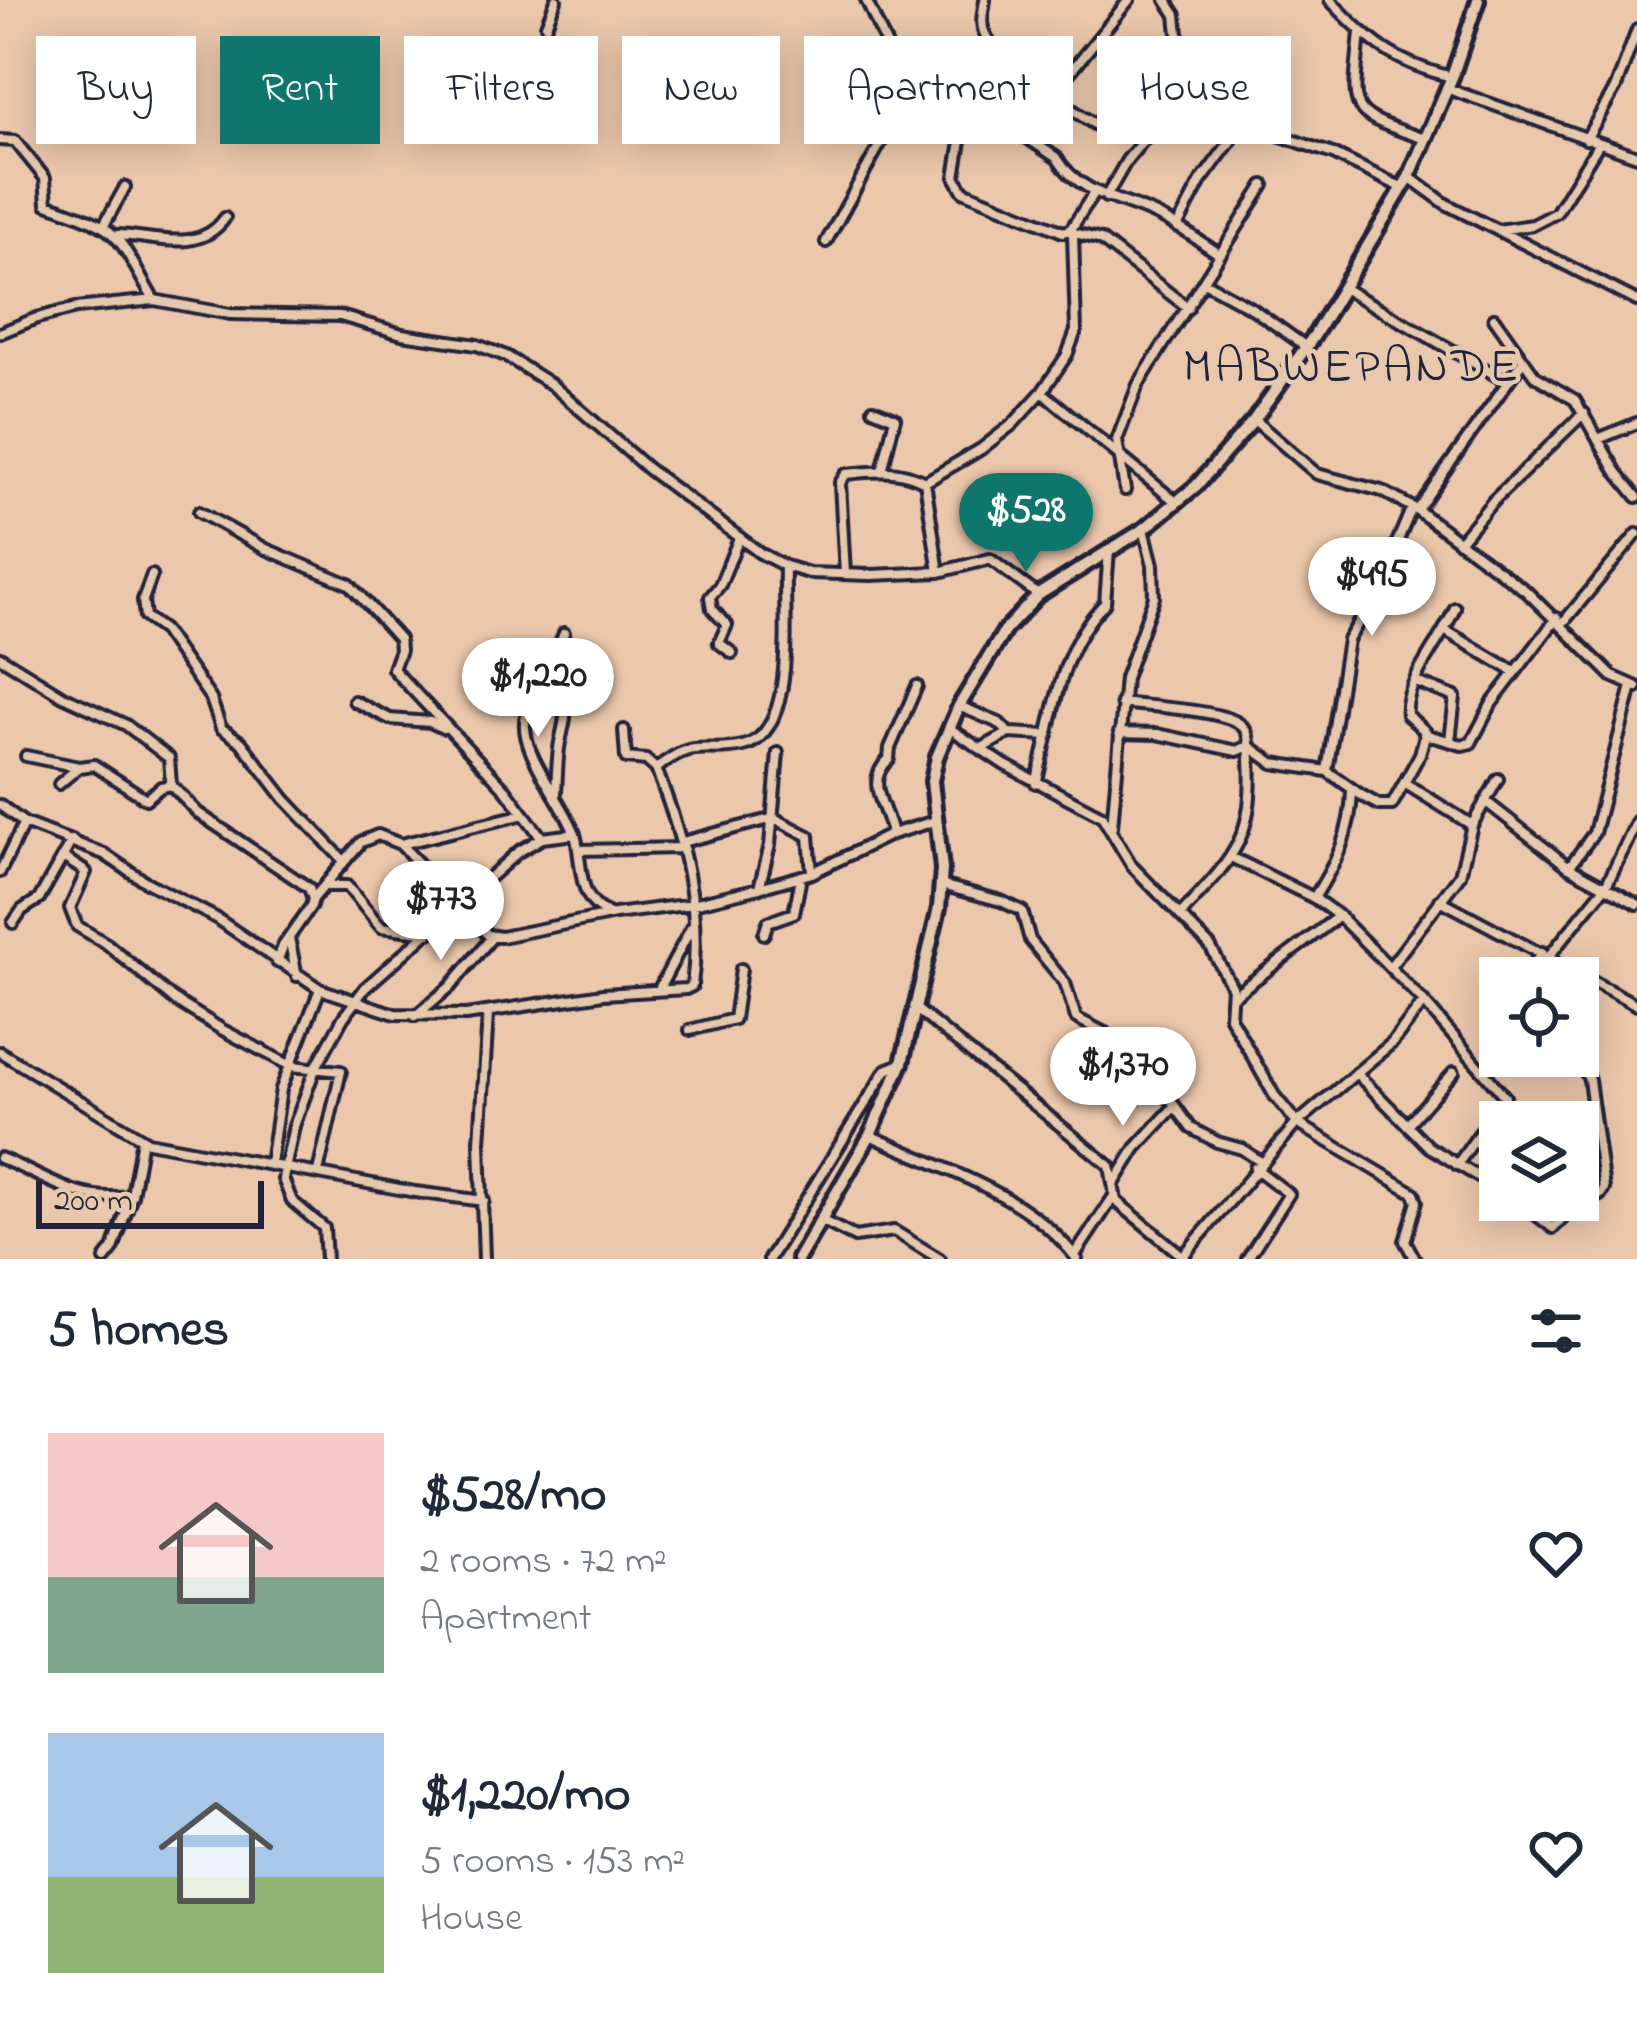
<!DOCTYPE html>
<html lang="en">
<head>
<meta charset="utf-8">
<style>
	body { margin:0; font-family:"Indie Flower",sans-serif; background:#f2f2f3; color:#1f2937; height:100vh; display:flex; flex-direction:column; font-size:45px; white-space:nowrap }
	* { box-sizing:border-box; margin:0 }
	p { font-size:39px; color:#747a83 }
	.icon { flex:none; width:66px; height:66px; fill:none; stroke:currentColor; stroke-width:2; stroke-linecap:round; stroke-linejoin:round }
	.map { position:relative; height:1259px; overflow:hidden }
	.details { display:flex; flex-direction:column; background:#fff; flex:1 }
	.details>* { flex:none }
	.top-card { position:absolute; left:36px; top:36px; width:1566px; height:108px; display:flex; gap:24px }
	.fabs { position:absolute; left:1479px; top:957px; display:grid; gap:24px }
	.fabs a { display:grid; place-items:center; width:120px; height:120px; border-radius:0px; background:#fff; box-shadow:0 6px 30px #0003; font-size:60px }
	.scale { position:absolute; left:36px; bottom:30px; width:228px; box-sizing:border-box; padding-left:12px; border:6px solid #22223b; border-top:0; font-size:33px; line-height:42px; white-space:nowrap; color:#22223b; -webkit-text-stroke:9px #e6c9ad; paint-order:stroke }
	.price { position:absolute; translate:-50% -102px; padding:0 27px; border-radius:42px; background:#fff; color:#222; font-size:39px; line-height:78px; filter:drop-shadow(0 3px 6px #0008) }
	.price::after { content:''; position:absolute; left:50%; top:72px; width:36px; height:27px; margin-left:-18px; background:inherit; clip-path:polygon(0 0,100% 0,50% 100%) }
	.price.selected { background:#0f766e; color:#fff }
	ul { padding:0; list-style:none }
	li { display:flex; align-items:center; gap:36px; height:300px; padding:0 48px }
	li span { display:grid; place-items:center; flex:none; width:336px; height:240px; border-radius:0px; color:#555 }
	li>.icon { margin-inline-start:auto }
	span .icon { width:144px; height:144px; fill:#fffc; stroke-width:1 }
	li b { font-size:51px }
	h2 { display:flex; justify-content:space-between; align-items:center; height:144px; padding:0 48px; font-size:51px }
	.pill { padding:0 42px; border-radius:0px; background:#fff; box-shadow:0 6px 30px #0003; font-size:42px; line-height:108px }
	.pill.selected { background:#0f766e; color:#fff }
	.map>svg:first-child { display:block }
	.lines { fill:none; stroke-linecap:round; stroke-linejoin:round }
	.street-casing { stroke:#22223b; stroke-width:16 }
	.secondary-casing { stroke:#22223b; stroke-width:20 }
	.street { stroke:#e6c9ad; stroke-width:8 }
	.secondary { stroke:#e6c9ad; stroke-width:10 }
	.labels { text-anchor:middle; stroke-width:9; stroke-linejoin:round; paint-order:stroke }
	.quarter-label { font-size:48px; letter-spacing:3px; fill:#22223b; stroke:#e6c9ad }
</style>
</head>
<body>
<div class="map">
<svg width="1637" height="1259" viewBox="0 0 1637 1259">
	<rect width="100%" height="100%" fill="#ebc8ac"/>
	<filter id="ink" filterUnits="userSpaceOnUse"><feTurbulence type="fractalNoise" baseFrequency=".00833" numOctaves="2"/><feDisplacementMap in="SourceGraphic" scale="24" xChannelSelector="R" yChannelSelector="G"/><feConvolveMatrix kernelMatrix="1 2 1 2 8 2 1 2 1" color-interpolation-filters="sRGB"/></filter>
	<g filter="url(#ink)">
		<g class="lines">
			<g class="street-casing">
				<path id="street" d="M866,0L898,70L910,111L961,141L955,177L963,191L1063,232L1071,229L1094,193
					M985,0C983,14 979,25 987,38C999,58 1095,131 1118,135L1141,109L1168,108
					M1166,0L1176,15L1178,34L1197,70L1211,91L1244,123L1333,154L1403,188
					M1330,0C1370,43 1395,63 1452,77
					M546,25L556,0
					M1360,32C1353,114 1343,111 1425,139
					M898,70L942,64L963,92L979,106L1057,158C1081,197 1124,198 1162,218C1182,228 1201,242 1219,254
					M1446,88L1637,156
					M1024,137L1053,93L1129,0
					M1586,139L1616,87L1637,30
					M0,140L15,141L45,178L47,204C125,230 114,232 154,300
					M1409,177L1446,204L1637,301
					M1106,197L1127,160L1199,73
					M104,225L125,187
					M1177,227L1201,181L1244,123
					M1498,230L1533,225L1556,213L1598,145
					M1071,232L1101,240L1188,308
					M118,235C153,236 199,255 225,218
					M826,242L904,101
					M1204,282L1253,309L1305,346
					M1343,288L1506,381
					M1494,318L1535,376L1575,400L1616,471L1637,497
					M0,333L37,318L76,308L154,300L230,314L340,316L402,334L477,345L506,356L552,385L648,469L760,553L785,566L809,573L871,575L939,572L990,559L1038,595
					M1042,392L1176,502
					M873,409L895,418L882,471
					M1254,420L1317,474L1382,491L1417,510L1526,591L1612,676L1637,687
					M1598,439L1637,423
					M925,482L981,449L1013,424L1042,392L1067,355L1076,331L1073,234
					M1125,490L1117,440L1138,385L1264,185
					M1417,510L1522,362
					M199,512L266,549L349,584L399,639L400,650L393,669L506,790L542,838L575,834C583,862 576,901 608,913
					M1459,542L1493,501L1584,413
					M845,574L840,483L846,474C873,471 900,468 925,482L939,572
					M152,575L143,600L145,617L163,630L211,699L221,728L241,742L285,799L344,861
					M1562,624L1637,534
					M1446,631L1515,672
					M564,633C554,661 537,685 527,712C514,747 563,800 575,834
					M732,653L719,643L727,625L712,609L710,597L720,585L739,538
					M0,657L63,696L126,725L169,758L171,785L198,813L309,888L313,899L311,906L283,946L277,962
					M547,677C571,702 567,711 560,742C557,757 557,777 556,793
					M1416,682L1455,697L1450,741
					M354,701L390,719L430,722L443,728
					M1121,703C1148,707 1222,709 1241,725C1251,733 1249,749 1250,760C1255,840 1231,860 1180,915
					M959,706L999,723L1009,733L1048,735
					M949,728L1005,765L1102,816L1132,866L1210,946L1232,987L1230,1017L1274,1095L1297,1123L1414,1193L1417,1202L1405,1241L1415,1259
					M1119,733L1157,734L1237,751L1249,746L1273,763L1327,771L1361,795L1379,805H1392L1420,754L1426,732L1407,715C1403,683 1443,639 1455,608
					M1424,734L1462,745L1471,743L1492,703L1557,618
					M982,748L1009,733
					M26,756L79,767
					M656,769C695,736 703,755 743,746C799,733 783,608 785,566
					M1327,771L1348,640L1374,597L1412,507
					M1036,783C1054,720 1056,652 1105,603L1109,550
					M59,784L79,767L94,765L146,799L161,787L171,785
					M1406,784L1472,825
					M1485,801L1569,867L1637,904
					M0,805L24,823L104,854L146,882L216,918L320,989L395,1014L466,1015L603,994L686,989L692,986C702,910 684,839 656,769L646,760L626,758L624,730
					M1112,827L1125,678L1154,597L1153,565L1144,529
					M892,834C887,806 863,783 889,759L890,748L917,686
					M682,842L774,818L809,836L812,873
					M401,844L524,814
					M579,850L684,848
					M63,857L86,872L70,908L77,926L107,944L173,999L221,1029L291,1066L341,1071L318,1172
					M1569,867L1594,833L1632,686
					M0,872L24,823
					M941,885L1001,901L1022,911L1030,940L1065,983L1076,1018L1107,1034L1131,1064L1167,1095L1191,1128L1217,1142L1242,1149L1261,1162
					M327,886H347L381,927L429,933
					M759,888L770,845L778,753
					M1314,898C1336,863 1351,833 1352,791
					M313,899L361,842L378,835L400,844L488,935L501,937L615,914L693,904L759,888L812,873L892,834L935,821
					M1440,900L1637,1005
					M13,923L22,910L39,899L72,840
					M764,934L768,922L794,913L801,877
					M289,938L297,976
					M1549,956L1606,886L1637,821
					M1390,967L1460,875L1472,825L1498,779
					M1525,978L1542,952
					M659,989L691,928
					M1232,997L1339,916
					M1424,1002L1505,1097L1457,1165
					M915,1008L1110,1166L1116,1201L1185,1258
					M1500,1009L1494,1017L1500,1025
					M415,1016L450,987L492,937
					M690,1030L734,1019L741,969
					M0,1052L148,1142L415,1192L484,1201
					M1356,1073L1429,1147L1500,1190
					M1407,1125L1454,1072
					M870,1135C942,1170 1027,1192 1077,1259
					M0,1158C45,1176 79,1205 132,1195
					M270,1164L281,1089L320,989
					M1115,1182L1136,1148L1173,1108
					M1517,1200L1553,1228L1575,1207L1600,1195L1604,1189L1589,1080L1578,1056
					M821,1220L855,1237L894,1231L940,1259
					M1075,1255L1114,1196
					M1183,1256L1297,1123L1392,1043L1424,1002L1339,916L1314,898L1233,858
					M105,1259L113,1249L132,1195L142,1139
					M326,1259L324,1228L292,1201L283,1179L294,1126L315,1069L343,1018L365,988L518,852L542,838
					M484,1259L480,1142L488,1014
					M769,1259L886,1070L901,1064
					M1247,1259L1289,1194L1255,1168"/>
			</g>
			<g class="secondary-casing">
				<path id="secondary" d="M798,1259L870,1135L902,1063L939,908L942,869L932,781L937,757L959,706L1005,630L1038,595L1144,529L1196,486L1254,420L1314,336L1409,177L1452,77L1478,0"/>
			</g>
			<use href="#street" class="street"/>
			<use href="#secondary" class="secondary"/>
		</g>
	</g>
	<g class="labels">
		<g class="quarter-label">
			<text x="1352" y="381">MABWEPANDE</text>
		</g>
	</g>
</svg>
<div class="fabs">
<a><svg class="icon" aria-label="locate" viewBox="0 0 24 24"><circle cx="12" cy="12" r="6"/><path d="M12 2v4M12 18v4M2 12h4M18 12h4"/></svg></a>
<a><svg class="icon" aria-label="layers" viewBox="0 0 24 24"><path d="M12 4l9 5-9 5-9-5zM3 14l9 5 9-5"/></svg></a>
</div>
<div class="scale">200 m</div>
<b class="price selected" style="left:1026px;top:575px">$528</b>
<b class="price" style="left:1372px;top:639px">$495</b>
<b class="price" style="left:538px;top:740px">$1,220</b>
<b class="price" style="left:441px;top:963px">$773</b>
<b class="price" style="left:1123px;top:1129px">$1,370</b>
<div class="top-card">
<a class="pill">Buy</a>
<a class="pill selected">Rent</a>
<a class="pill">Filters</a>
<a class="pill">New</a>
<a class="pill">Apartment</a>
<a class="pill">House</a>
</div>
</div>
<section class="details">
<h2>5 homes<svg class="icon" aria-label="filters" viewBox="0 0 24 24"><path d="M4 7h16M4 17h16"/><circle cx="9" cy="7" r="2"/><circle cx="15" cy="17" r="2"/></svg></h2>
<ul>
<li><span style="background:linear-gradient(#f6c9c9 60%,#7fa58c 0)"><svg class="icon" aria-label="home" viewBox="0 0 24 24"><path d="M3 11l9-7 9 7M6 9v11h12V9"/></svg></span><div><b>$528/mo</b><p>2 rooms · 72 m²</p><p>Apartment</p></div><svg class="icon" aria-label="heart" viewBox="0 0 24 24"><path d="M12 20l-8-8c-3-5 5-10 8-4 3-6 11-1 8 4z"/></svg></li>
<li><span style="background:linear-gradient(#a9c7e8 60%,#8fb573 0)"><svg class="icon" aria-label="home" viewBox="0 0 24 24"><path d="M3 11l9-7 9 7M6 9v11h12V9"/></svg></span><div><b>$1,220/mo</b><p>5 rooms · 153 m²</p><p>House</p></div><svg class="icon" aria-label="heart" viewBox="0 0 24 24"><path d="M12 20l-8-8c-3-5 5-10 8-4 3-6 11-1 8 4z"/></svg></li>
</ul>
</section>
</body>
</html>
